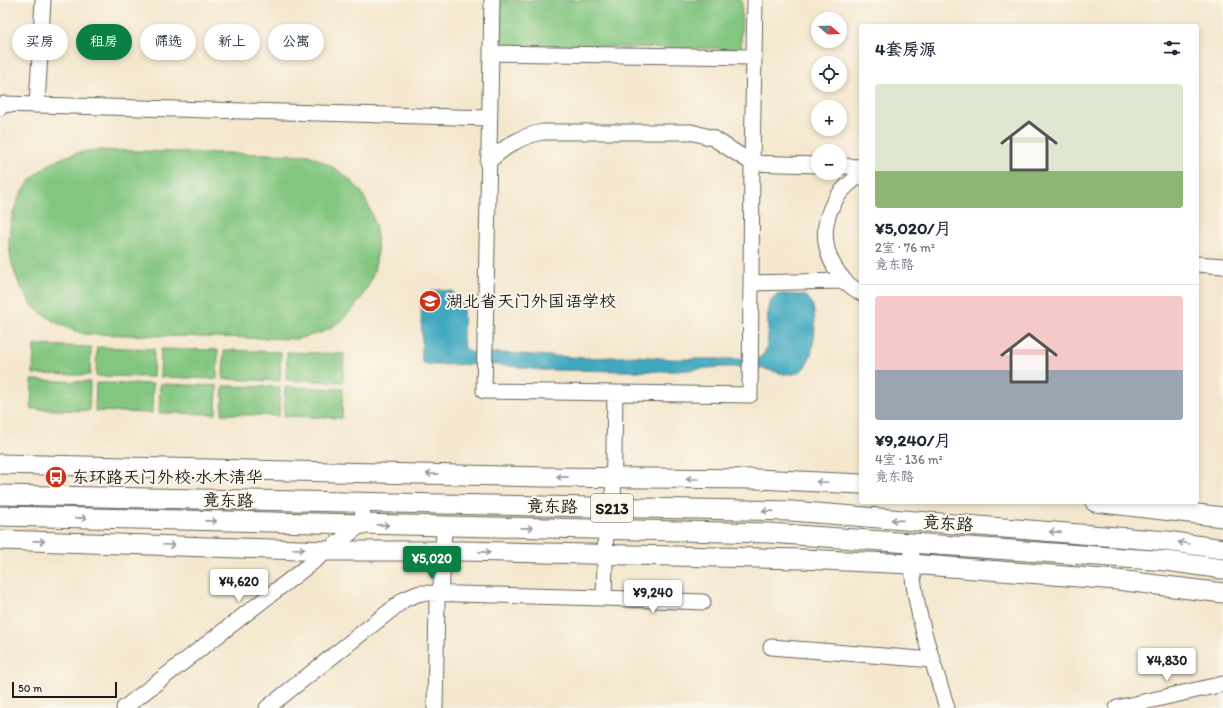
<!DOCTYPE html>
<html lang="zh">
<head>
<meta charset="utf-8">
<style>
	body { margin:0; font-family:Itim,"LXGW WenKai TC",sans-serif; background:#f6f6f7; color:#1f2937; height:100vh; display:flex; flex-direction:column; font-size:15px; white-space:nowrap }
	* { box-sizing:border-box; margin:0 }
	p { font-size:13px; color:#747a83 }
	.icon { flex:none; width:22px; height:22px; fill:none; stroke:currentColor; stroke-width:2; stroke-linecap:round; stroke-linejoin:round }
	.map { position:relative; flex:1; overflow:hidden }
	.drawer { position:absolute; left:859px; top:24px; width:340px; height:480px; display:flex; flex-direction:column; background:#fff; border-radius:4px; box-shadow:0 2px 6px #0003 }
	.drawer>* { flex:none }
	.hud { position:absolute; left:12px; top:24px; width:380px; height:36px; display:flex; gap:8px }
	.needle { width:26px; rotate:109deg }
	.controls { position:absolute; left:811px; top:12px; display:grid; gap:8px }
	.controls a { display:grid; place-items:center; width:36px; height:36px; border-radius:50%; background:#fff; box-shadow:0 2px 6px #0003; font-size:20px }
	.scale { position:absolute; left:12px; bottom:10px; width:105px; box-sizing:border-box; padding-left:4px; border:2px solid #1c1c1c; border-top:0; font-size:11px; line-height:14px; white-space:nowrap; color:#1c1c1c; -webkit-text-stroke:3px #fbf7ec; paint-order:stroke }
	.price { position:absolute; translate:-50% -34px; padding:0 9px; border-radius:4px; background:#fff; color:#222; font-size:13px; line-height:26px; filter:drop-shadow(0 1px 2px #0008) }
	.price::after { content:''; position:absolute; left:50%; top:24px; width:12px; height:9px; margin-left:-6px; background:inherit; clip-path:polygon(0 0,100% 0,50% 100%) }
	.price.selected { background:#0b8043; color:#fff }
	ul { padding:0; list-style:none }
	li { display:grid; align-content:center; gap:8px; height:212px; padding:0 16px }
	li+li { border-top:1px solid #e0e1e3 }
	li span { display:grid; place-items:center; height:124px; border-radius:4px; color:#555 }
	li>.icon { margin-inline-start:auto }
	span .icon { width:72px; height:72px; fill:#fffc; stroke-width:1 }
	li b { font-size:17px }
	h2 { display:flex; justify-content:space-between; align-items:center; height:48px; padding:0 16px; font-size:17px }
	.tag { padding:0 14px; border-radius:18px; background:#fff; box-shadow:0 2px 6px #0003; font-size:14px; line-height:36px }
	.tag.selected { background:#0b8043; color:#fff }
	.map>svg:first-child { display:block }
	.green { fill:#83c680; stroke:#50714e }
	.water { fill:#40a9c0; stroke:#2e626e }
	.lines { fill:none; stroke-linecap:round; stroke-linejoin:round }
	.minor-casing { stroke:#68635a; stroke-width:17 }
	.major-casing { stroke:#68635a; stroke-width:21 }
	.minor { stroke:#fff; stroke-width:15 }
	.major { stroke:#fff; stroke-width:19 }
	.oneway { stroke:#999 }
	.labels { text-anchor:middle; stroke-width:4; stroke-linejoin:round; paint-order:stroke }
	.shield { fill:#fbf7ec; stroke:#5f5e5a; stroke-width:1 }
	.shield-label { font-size:16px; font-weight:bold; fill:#1c1c1c }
	.poi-label { font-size:17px; fill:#1c1c1c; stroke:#fbf7ec; text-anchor:start }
	.street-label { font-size:17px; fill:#1c1c1c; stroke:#fbf7ec }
</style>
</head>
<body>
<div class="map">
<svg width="1223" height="708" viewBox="0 0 1223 708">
	<rect width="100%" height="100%" fill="#fbf7ec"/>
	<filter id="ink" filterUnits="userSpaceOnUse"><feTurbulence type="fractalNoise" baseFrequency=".025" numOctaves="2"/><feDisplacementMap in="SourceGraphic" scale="8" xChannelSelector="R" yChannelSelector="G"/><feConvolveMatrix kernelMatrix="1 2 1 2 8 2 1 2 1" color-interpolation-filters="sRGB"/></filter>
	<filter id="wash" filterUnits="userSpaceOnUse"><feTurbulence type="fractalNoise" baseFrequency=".012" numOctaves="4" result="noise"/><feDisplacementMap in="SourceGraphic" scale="16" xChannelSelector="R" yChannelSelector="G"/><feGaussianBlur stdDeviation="0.9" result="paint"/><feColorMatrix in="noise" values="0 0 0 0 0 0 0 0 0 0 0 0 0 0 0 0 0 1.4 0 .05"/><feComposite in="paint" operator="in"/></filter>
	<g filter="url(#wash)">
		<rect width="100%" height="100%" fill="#f4e7ce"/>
		<path class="green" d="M500,0H742L741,49L499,45Z
			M93,150L309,155C329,164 344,172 359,189C363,193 365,200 368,205C390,251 372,302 329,329C320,334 307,336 297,339L84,334C64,327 50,321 34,307C30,303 27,297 24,292C0,255 5,200 40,171C57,157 73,154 93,150Z
			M34,345L91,347L90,375L33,374Z
			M97,347L154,349L153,377L96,376Z
			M161,349L218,350L217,379L160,377Z
			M224,350L281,352L280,381L223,379Z
			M287,352L344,354L343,382L286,380Z
			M32,380L90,382L89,411L31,409Z
			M96,383L153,384L152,413L95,411Z
			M160,384L217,386L216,414L159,413Z
			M223,386L280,387L279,416L222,414Z
			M285,387L343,389L342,418L284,416Z"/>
		<path class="water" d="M437,290L452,291C471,309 460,324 464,347L472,353H501L587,358L638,356L671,359H757C780,349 756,303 777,295C783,293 792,295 798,295C805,295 810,298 812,304C818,318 815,365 799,372C788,378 776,371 764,369C756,367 746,367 737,367C716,366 695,370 674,371C633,372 591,370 550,370C537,371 524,367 511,366C484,363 457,365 430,365L422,362L421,301L429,292Z"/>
	</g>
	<g filter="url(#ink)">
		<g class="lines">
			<g class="minor-casing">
				<path id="minor" d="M43,0L37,105L489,118
					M492,0L491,53L754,57L755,0
					M491,53L484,391L750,395L752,163L818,165
					M0,108L4,104L37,105
					M488,162C505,147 520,136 543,132H691L713,138L752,163
					M752,163L754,57
					M840,166L861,167
					M861,175C822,199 813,245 844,280C848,285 855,289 861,293
					M1197,264L1223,266
					M751,283L844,281
					M613,508L615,393
					M912,543C909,599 931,655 947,708
					M604,598L703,602
					M771,647L933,660
					M124,708L362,524L363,502
					M267,708L405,599L420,593L604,598L606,530
					M435,708L437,602L442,578L444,526
					M1117,708L1223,684"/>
			</g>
			<g class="major-casing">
				<path id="major" d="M0,464L543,477L756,479L861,484
					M0,495L791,511L1167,541L1223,549
					M1095,502L1223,517
					M0,516L769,533L1167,561L1223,569
					M0,540L328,551H464L802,559L911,564L1117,580L1223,593"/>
			</g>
			<use href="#minor" class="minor"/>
			<use href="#major" class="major"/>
		</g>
		<defs><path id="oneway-shaft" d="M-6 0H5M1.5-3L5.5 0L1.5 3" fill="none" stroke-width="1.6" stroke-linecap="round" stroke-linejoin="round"/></defs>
		<g class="oneway">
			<use href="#oneway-shaft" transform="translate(432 474) rotate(-179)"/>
			<use href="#oneway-shaft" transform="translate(562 477) rotate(-179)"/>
			<use href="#oneway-shaft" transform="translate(692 479) rotate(-180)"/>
			<use href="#oneway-shaft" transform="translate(822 482) rotate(-177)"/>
			<use href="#oneway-shaft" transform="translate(768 511) rotate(-179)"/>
			<use href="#oneway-shaft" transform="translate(81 518) rotate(1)"/>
			<use href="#oneway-shaft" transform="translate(897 520) rotate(-176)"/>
			<use href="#oneway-shaft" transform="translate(211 521) rotate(1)"/>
			<use href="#oneway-shaft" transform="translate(383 525) rotate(1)"/>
			<use href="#oneway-shaft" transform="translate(527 528) rotate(1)"/>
			<use href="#oneway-shaft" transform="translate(1055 532) rotate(-176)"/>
			<use href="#oneway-shaft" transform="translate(39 541) rotate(1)"/>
			<use href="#oneway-shaft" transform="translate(1184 543) rotate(-171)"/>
			<use href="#oneway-shaft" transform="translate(169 545) rotate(2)"/>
			<use href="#oneway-shaft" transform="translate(299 549) rotate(2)"/>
			<use href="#oneway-shaft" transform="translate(485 552) rotate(1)"/>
		</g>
	</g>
	<defs>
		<g id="school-disc" transform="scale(1.15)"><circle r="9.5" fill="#c8321e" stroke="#fbf7ec"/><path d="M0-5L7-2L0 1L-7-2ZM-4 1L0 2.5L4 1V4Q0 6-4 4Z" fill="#fff"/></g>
		<g id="bus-disc" transform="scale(1.15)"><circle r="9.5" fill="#c8321e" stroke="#fbf7ec"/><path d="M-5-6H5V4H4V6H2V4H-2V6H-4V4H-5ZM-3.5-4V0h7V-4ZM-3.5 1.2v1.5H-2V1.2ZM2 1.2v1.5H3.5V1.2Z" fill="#fff"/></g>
	</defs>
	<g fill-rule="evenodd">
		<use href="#school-disc" x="430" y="301"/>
		<use href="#bus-disc" x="56" y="477"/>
	</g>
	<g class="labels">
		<rect class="shield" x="591" y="494" width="42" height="28" rx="3"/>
		<g class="shield-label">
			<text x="612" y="514">S213</text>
		</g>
		<g class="poi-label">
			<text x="446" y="307">湖北省天门外国语学校</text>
			<text x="72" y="483">东环路天门外校·水木清华</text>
		</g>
		<g class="street-label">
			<text transform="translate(228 500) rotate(1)" y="6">竟东路</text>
			<text transform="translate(552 506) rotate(1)" y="6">竟东路</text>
			<text transform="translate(948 523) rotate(4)" y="6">竟东路</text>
		</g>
	</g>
</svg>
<div class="controls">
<a><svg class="needle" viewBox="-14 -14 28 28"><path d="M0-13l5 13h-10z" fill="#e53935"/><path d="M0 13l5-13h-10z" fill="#747a83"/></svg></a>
<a><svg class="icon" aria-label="locate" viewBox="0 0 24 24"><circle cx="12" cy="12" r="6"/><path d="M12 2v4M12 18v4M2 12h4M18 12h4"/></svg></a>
<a>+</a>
<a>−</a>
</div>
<div class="scale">50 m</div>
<b class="price selected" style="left:432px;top:580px">¥5,020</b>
<b class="price" style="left:239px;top:603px">¥4,620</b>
<b class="price" style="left:653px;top:614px">¥9,240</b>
<b class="price" style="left:1167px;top:682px">¥4,830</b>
<div class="hud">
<a class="tag">买房</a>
<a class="tag selected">租房</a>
<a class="tag">筛选</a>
<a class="tag">新上</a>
<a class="tag">公寓</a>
</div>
<section class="drawer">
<h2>4套房源<svg class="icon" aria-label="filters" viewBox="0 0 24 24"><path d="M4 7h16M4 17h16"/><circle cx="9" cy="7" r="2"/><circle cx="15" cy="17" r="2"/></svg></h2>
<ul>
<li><span style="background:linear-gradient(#dfe7d0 70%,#8fb573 0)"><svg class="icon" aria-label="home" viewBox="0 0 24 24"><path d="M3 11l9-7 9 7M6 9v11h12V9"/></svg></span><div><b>¥5,020/月</b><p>2室 · 76 m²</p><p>竟东路</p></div></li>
<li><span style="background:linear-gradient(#f6c9c9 60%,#9aa5b1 0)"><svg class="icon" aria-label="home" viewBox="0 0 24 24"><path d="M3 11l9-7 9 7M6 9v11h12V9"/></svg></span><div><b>¥9,240/月</b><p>4室 · 136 m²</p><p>竟东路</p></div></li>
</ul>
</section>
</div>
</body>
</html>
